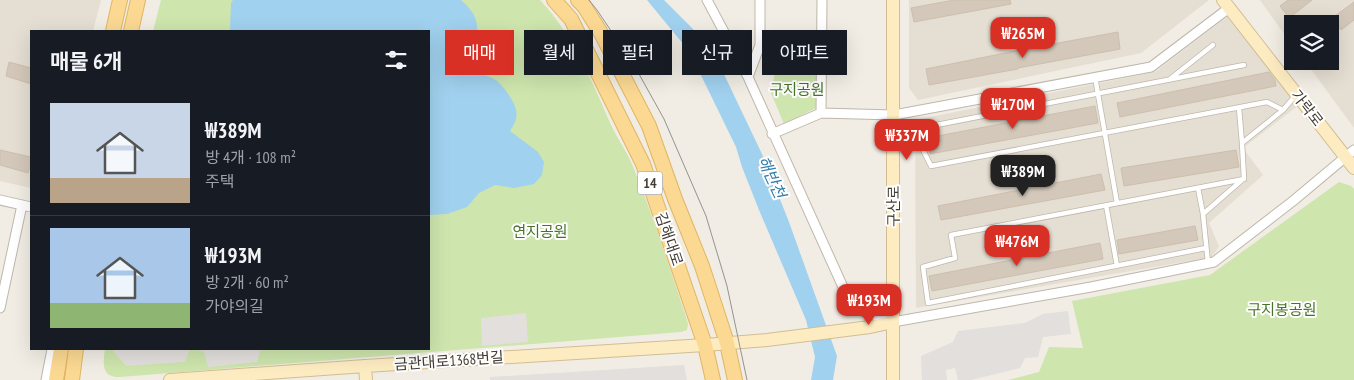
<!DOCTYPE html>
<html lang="ko">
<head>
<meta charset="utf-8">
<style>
	body { margin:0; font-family:"PT Sans Narrow","Noto Sans KR",sans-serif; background:#20242c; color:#f1f3f6; height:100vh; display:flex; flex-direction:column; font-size:19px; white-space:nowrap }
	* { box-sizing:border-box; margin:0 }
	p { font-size:16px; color:#9ea1a6 }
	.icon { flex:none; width:28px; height:28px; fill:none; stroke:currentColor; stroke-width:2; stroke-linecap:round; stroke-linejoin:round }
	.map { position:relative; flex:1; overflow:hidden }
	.side { position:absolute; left:30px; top:30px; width:400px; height:320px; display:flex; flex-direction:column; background:#171b24; border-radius:0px; box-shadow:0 5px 20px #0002 }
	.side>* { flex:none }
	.banner { position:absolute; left:445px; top:30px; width:475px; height:45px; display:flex; gap:10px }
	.tools { position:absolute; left:1284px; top:15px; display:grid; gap:10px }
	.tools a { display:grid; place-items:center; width:55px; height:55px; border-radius:0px; background:#171b24; box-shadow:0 5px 20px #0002; font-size:25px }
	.price { position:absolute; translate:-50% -42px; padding:0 11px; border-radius:10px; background:#d93025; color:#fff; font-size:16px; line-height:32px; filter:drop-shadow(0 1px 2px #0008) }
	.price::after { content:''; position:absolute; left:50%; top:30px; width:15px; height:11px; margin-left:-8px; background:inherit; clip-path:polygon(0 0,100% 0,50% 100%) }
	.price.on { background:#222; color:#fff }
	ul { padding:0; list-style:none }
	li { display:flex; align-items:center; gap:15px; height:125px; padding:0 20px }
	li+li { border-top:1px solid #363941 }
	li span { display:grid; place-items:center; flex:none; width:140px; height:100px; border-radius:0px; color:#555 }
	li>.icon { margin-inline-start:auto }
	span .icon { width:60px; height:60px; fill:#fffc; stroke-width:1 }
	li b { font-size:21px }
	h2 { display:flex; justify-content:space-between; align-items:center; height:60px; padding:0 20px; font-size:21px }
	.pill { padding:0 18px; border-radius:0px; background:#171b24; box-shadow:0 5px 20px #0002; font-size:18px; line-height:45px }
	.pill.on { background:#d93025; color:#fff }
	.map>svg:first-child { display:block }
	.residential { fill:#e5ded2 }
	.green { fill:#cee5ad }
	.parking { fill:#e2dfdc }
	.water { fill:#a0d1ee }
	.building { fill:#d3c8b9; stroke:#cdbfad }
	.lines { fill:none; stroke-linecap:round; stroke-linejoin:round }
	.lane-casing { stroke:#bfb7aa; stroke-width:6 }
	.street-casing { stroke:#bfb7aa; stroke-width:11 }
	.secondary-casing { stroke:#d1be94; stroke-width:14 }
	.primary-casing { stroke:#e0b563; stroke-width:16 }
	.lane { stroke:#fff; stroke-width:4.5 }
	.street { stroke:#fff; stroke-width:9 }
	.secondary { stroke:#fdecc2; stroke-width:12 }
	.primary { stroke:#fbd993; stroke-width:14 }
	.tram { stroke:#939393; stroke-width:1 }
	.labels { text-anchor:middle; stroke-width:4; stroke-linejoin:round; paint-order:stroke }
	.shield { fill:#fff; stroke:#7b7671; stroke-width:1 }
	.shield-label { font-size:14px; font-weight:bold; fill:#433c34 }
	.park-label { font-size:15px; fill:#487329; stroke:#fff }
	.street-label { font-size:15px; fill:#433c34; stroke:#fff }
	.water-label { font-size:16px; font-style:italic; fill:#317dab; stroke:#fff }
</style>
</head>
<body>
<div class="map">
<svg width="1354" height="380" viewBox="0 0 1354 380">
	<rect width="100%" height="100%" fill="#f1ede4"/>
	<path class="residential" d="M0,0H101L93,31H31V188L0,181Z
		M909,0H1209L1141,53L918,100L909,88Z
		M1260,0H1354V128L1305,61H1330V24H1292V45Z
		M1236,10L1304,101L1243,148L1263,175L1209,223L1219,246L1212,257L916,308L915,120L1155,72Z"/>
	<path class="green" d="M161,0H540C573,35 592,81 611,125C618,140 628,153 634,169C654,218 670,269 687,320L688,324L687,330L681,332L120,377C101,378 103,363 105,349H429V31H153Z
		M817,32L822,96L816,108L784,124L771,93L775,72L776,34Z
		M1339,182L1351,186L1354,189V380H1008L1039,372L1049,347L1083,348L1072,301L1210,275Z"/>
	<path class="parking" d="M1068,311L1071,334L1043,337L1038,357L1025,358L1020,368L971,380H958L955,368L946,370L947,380H922L921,356L953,342L958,331L1025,323L1043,314Z
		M526,313L528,342L482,346L481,318Z
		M114,349H190L185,362L126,366L114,352Z
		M194,349H266L260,351L257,362L208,367L204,352Z
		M684,365L687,380H490V377Z"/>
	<path class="water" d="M233,0H461C477,14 480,24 475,44C473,52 472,59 476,67C480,75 487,75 494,79C501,82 515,102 516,110C518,118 514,125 510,131L538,152L544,162L542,175L534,184L514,188L495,185L479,193L467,207L447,214L429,215V31H230L231,3Z
		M647,0H664L711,47L762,154L789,222L837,356L833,380H811L815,357L806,320L759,210L742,167L736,147L696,65L684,45Z"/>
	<path class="building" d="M954,0H1010L1011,4L914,22L911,8Z
		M1288,0H1312L1289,18L1280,6Z
		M1354,2V20L1341,30L1331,19Z
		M1118,32L1120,49L1018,68V69L929,85L926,69L1015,51Z
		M9,62L31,68V84L6,76Z
		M1269,72L1275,80L1276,86L1120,117L1117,103Z
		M1095,106L1098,123L930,154L927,138Z
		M0,150L31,157V167L30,166L28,173L0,165Z
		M1236,150L1239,167L1124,186L1121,168Z
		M1101,174L1105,190L941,220L938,206Z
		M1195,226L1198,240L1119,254L1117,240Z
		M1100,243L1103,259L932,291L929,276Z"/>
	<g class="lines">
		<g class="lane-casing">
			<path id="lane" d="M1244,65L921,128L923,150L931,166L1267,102L1283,110
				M1095,77L1117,203
				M1170,79L1213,45
				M1239,108L1242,143
				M1244,179L1242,143L1283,110L1296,95
				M1198,188L1203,214
				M1106,205L1117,266
				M1206,248L928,303L923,267L955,258L951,235L1244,179
				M1208,263L1203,214L1242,180"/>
		</g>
		<g class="street-casing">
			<path id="street" d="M707,0L748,77L852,307L893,322L1091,287L1214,262L1293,201L1354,150
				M748,77L760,45V0
				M821,113L822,0
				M772,134L821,113L894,115L1151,67L1229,8
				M0,200L31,207
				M0,308L22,205
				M46,380L52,349"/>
		</g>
		<g class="secondary-casing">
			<path id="secondary" d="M1223,0L1354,168
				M365,366L366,380
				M170,380L365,366L705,345L767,340L870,327L893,322
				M893,380V0"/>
		</g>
		<g class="primary-casing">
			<path id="primary" d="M554,0L571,19L643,164L705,345L713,380
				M578,0L584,6L601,33L649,126L675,199L702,266L727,343L735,380
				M113,31L120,0
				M131,31L138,0
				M56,380L61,349
				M72,380L76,349"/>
		</g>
		<use href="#lane" class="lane"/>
		<use href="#street" class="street"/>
		<use href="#secondary" class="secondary"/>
		<use href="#primary" class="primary"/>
		<path class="tram" d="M589,0L597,10L634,65L664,119L706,216L727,286L747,380"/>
	</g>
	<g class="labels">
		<rect class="shield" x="637.5" y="171.5" width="25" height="23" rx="4"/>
		<g class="shield-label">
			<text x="650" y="188">14</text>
		</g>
		<g class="park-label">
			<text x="797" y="95">구지공원</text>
			<text x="540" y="237">연지공원</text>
			<text x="1282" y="315">구지봉공원</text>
		</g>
		<g class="street-label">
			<text transform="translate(1307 108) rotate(52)" y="5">가락로</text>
			<text transform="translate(894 206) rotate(-90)" y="5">구산로</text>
			<text transform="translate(669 239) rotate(71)" y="5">김해대로</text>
			<text transform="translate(449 361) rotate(-4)" y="5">금관대로1368번길</text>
		</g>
		<g class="water-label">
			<text transform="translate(772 177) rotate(65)" y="6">해반천</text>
		</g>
	</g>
</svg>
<div class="tools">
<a><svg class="icon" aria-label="layers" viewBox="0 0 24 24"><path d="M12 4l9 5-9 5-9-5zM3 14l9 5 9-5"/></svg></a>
</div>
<b class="price" style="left:1023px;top:59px">₩265M</b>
<b class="price" style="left:1013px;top:130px">₩170M</b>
<b class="price" style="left:907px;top:161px">₩337M</b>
<b class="price on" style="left:1023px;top:197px">₩389M</b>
<b class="price" style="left:1017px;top:267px">₩476M</b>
<b class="price" style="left:869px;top:326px">₩193M</b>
<div class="banner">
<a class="pill on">매매</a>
<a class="pill">월세</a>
<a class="pill">필터</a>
<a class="pill">신규</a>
<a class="pill">아파트</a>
</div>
<section class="side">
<h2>매물 6개<svg class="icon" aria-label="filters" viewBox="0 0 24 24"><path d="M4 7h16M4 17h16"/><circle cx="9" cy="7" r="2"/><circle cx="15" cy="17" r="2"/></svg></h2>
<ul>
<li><span style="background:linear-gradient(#c9d6e8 75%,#b9a48a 0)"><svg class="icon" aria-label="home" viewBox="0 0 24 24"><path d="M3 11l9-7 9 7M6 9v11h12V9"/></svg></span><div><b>₩389M</b><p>방 4개 · 108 m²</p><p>주택</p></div></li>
<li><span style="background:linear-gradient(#a9c7e8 75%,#8fb573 0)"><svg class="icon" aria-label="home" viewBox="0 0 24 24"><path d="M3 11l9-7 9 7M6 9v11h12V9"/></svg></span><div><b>₩193M</b><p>방 2개 · 60 m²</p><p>가야의길</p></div></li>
</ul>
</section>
</div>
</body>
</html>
